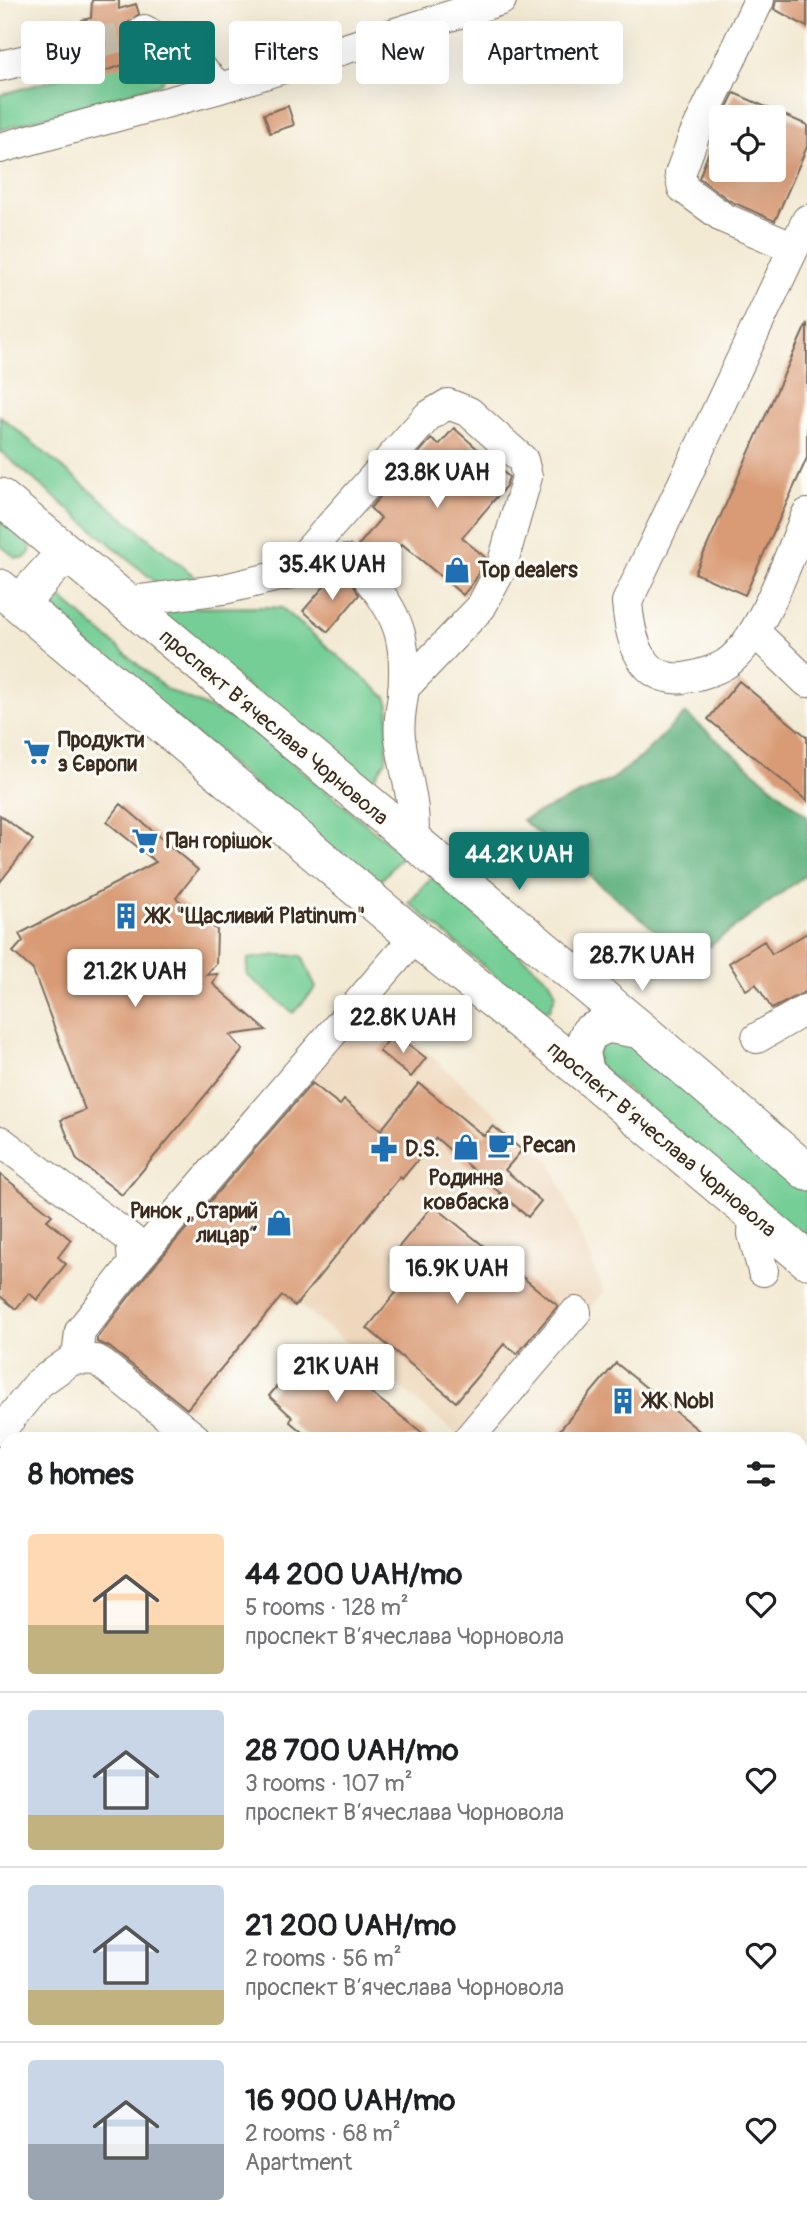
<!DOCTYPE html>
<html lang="en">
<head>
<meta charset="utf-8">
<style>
	body { margin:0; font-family:Pangolin,sans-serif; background:#f6f6f6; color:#202124; height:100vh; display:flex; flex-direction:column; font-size:26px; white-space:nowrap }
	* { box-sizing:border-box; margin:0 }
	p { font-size:23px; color:#757577 }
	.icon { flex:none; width:38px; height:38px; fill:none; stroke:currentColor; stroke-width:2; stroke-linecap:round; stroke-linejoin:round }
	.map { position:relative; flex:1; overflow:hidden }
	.details { position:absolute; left:0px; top:1432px; width:808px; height:800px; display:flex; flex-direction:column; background:#fff; border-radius:21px 21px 0 0; box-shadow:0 7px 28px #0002 }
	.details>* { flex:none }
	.guide { position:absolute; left:21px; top:21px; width:766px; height:63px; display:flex; gap:14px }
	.tools { position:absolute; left:709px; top:105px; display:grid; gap:14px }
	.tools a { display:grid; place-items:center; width:77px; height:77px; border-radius:7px; background:#fff; box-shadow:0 7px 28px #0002; font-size:35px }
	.price { position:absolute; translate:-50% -60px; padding:0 16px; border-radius:7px; background:#fff; color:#222; font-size:23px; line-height:46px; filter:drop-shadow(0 2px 4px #0008) }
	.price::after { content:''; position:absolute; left:50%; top:42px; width:21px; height:16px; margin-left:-10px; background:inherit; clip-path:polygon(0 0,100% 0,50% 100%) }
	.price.active { background:#0f766e; color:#fff }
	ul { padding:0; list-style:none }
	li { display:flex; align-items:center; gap:21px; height:175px; padding:0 28px }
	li+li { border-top:2px solid #e0e0e0 }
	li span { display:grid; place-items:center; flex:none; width:196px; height:140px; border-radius:7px; color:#555 }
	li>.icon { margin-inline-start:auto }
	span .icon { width:84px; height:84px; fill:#fffc; stroke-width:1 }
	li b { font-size:30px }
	h2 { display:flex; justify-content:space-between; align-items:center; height:84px; padding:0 28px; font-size:30px }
	.chip { padding:0 24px; border-radius:7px; background:#fff; box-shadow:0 7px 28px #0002; font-size:24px; line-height:63px }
	.chip.active { background:#0f766e; color:#fff }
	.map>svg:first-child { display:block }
	.built { fill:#eed7bb }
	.green { fill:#74ce95; stroke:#587c5a; stroke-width:2 }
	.forest { fill:#5fb17e; stroke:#4d6e4e; stroke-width:2 }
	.building { fill:#d99b76 }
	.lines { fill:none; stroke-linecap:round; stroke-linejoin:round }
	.minor-tunnel { stroke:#cec4b0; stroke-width:30; stroke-dasharray:30 15; stroke-linecap:butt }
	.minor-casing { stroke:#7b6d5e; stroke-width:32 }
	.major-casing { stroke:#7b6d5e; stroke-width:39 }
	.minor { stroke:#fff; stroke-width:30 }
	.major { stroke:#fff; stroke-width:37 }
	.labels { text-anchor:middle; stroke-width:6; stroke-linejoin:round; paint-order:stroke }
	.poi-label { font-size:21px; font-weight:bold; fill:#3b2a1e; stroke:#fdfcf7; text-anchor:start }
	.street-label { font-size:21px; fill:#3b2a1e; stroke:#fdfcf7 }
</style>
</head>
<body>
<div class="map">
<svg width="807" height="2230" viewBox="0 0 807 2230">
	<rect width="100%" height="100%" fill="#fdfcf7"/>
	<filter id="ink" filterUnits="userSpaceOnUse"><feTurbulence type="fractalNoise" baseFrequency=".0143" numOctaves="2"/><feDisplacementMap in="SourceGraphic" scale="14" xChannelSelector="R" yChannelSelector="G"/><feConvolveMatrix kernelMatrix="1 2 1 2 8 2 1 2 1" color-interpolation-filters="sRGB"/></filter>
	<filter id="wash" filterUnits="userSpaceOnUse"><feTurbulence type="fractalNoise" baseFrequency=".00686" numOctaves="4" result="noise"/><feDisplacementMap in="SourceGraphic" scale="28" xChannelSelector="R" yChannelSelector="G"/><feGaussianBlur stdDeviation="1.57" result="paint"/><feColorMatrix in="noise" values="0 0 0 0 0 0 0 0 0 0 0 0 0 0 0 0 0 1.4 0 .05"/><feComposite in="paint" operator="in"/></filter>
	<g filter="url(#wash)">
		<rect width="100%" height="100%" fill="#f3ead4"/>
		<path class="built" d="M371,1002L551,1163L604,1292L479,1438H461L287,1294L192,1409L98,1327Z
			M807,1553V1922L802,1917V1560Z"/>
		<path class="green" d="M144,54C163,54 171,69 160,84L0,130V95Z
			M0,416L205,585L160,586L0,451Z
			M0,519L29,543L31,551L25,558H16L0,545Z
			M59,596L166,689L249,726L403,855L376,886L48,612Z
			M265,607L282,608L386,697L389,706L386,760L368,788L153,608Z
			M432,877L550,981L556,994L549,1011L534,1009L409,903Z
			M279,955L302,956L316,988L293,1013L247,975L248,959Z
			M620,1034L807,1192V1242L595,1063L602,1039Z"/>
		<path class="forest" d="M685,713L807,816V874L691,960L522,820L613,779L642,756Z
			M7,2115V2173L0,2178V2121Z"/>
		<g id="blocks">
			<path class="building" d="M92,0H119V9L136,4L139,14L129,22L128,38L152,56L98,73L95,62L106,51L107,42L96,29L85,28L82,20L91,18Z
				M776,0H807V27L774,9Z
				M734,93L807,125V147L775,221L730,201L699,178L721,120V170H774V117H722Z
				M288,106L294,125L270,133L264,114Z
				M807,323V458L745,595L695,573Z
				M454,428L509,477L506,486L462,538L486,558L475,580L463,595L402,544L381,568L376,565L362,566L363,555L357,547L381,518L370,508L431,439L439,445Z
				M354,575L353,584L359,595L328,632L303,611L327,583Z
				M739,681L807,737V801L708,719Z
				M121,804L198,870L176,898L217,930L216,964L206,975L218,974L213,984L266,1030L230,1035L243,1050L122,1195L77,1160L61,1120L85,1110L33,970L13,952L23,941L19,934L156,862L107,822Z
				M0,815L33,840L0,882Z
				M807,933V991L772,1009L756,984L746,990L729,963L764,941L772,954Z
				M394,1033L426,1058L411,1077L379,1051Z
				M312,1083L340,1105L344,1100L381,1130L419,1083L484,1136L493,1126L522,1150L505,1170L541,1201L528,1217L436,1138L402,1179L400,1177L295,1306L282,1296L187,1409L108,1346L97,1342V1338L146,1275Z
				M0,1174L52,1215L47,1220L71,1240L58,1257L66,1264L37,1300L29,1293L16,1309L0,1296Z
				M433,1205L558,1306L517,1354L504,1344L456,1402L367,1328L414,1271L393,1254Z
				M316,1350L429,1438H309L290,1422L292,1417L269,1396L302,1355L307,1359Z
				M616,1363L708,1438H553Z"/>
		</g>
	</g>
	<g filter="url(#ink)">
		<use href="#blocks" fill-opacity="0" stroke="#7b6d5e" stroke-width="2"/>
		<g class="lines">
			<path class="minor-tunnel" d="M90,45L144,30"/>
			<g class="minor-casing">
				<path id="minor" d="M759,0L694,136L680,174L683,188L724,218L794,248
					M144,30L189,57L220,88
					M0,66L90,45
					M0,148L220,88L501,0
					M807,220L627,602C629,628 636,670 667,677C679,680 686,678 698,675C708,672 719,669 727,663C762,639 790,553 807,514
					M287,575L428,416L448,404L469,412L523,460L527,477L501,569L481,607L403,689
					M370,581C402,619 407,647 403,695C401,708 398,724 400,738C405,777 417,802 413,843
					M124,602L224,589L346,560
					M755,632L807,682
					M757,1038L807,1009
					M0,1141L131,1239L133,1264L80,1331L77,1359
					M754,1215L753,1234L763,1271
					M133,1264L415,937
					M0,1431L39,1383L73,1359L97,1360L195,1438
					M469,1438L576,1312
					M0,1555L7,1561
					M0,1888L7,1895
					M802,1930L807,1934
					M802,2147L807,2152
					M479,2224L482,2230
					M684,2224L689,2230
					M334,2230L342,2224"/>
			</g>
			<g class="major-casing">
				<path id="major" d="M0,497L641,1030L807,1172
					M0,588L415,937L586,1074L807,1260
					M19,604L66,552
					M586,1074L581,1051L589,1033L607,1024L641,1030"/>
			</g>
			<use href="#minor" class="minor"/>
			<use href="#major" class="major"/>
		</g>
	</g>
	<defs>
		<g id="shop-bare" transform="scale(2.1)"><path d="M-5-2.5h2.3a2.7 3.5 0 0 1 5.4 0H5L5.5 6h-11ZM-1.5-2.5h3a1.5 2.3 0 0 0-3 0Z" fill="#1f6fb2" stroke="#fdfcf7" stroke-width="2.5" paint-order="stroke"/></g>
		<g id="supermarket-bare" transform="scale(2.1)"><path d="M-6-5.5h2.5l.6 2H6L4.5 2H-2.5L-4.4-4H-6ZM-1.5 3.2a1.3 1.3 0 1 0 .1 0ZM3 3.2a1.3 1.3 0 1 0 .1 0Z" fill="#1f6fb2" stroke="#fdfcf7" stroke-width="2.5" paint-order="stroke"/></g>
		<g id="building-bare" transform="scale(2.1)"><path d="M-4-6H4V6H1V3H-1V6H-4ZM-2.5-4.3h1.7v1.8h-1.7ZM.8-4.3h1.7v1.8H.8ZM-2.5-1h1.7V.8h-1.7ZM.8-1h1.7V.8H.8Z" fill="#1f6fb2" stroke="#fdfcf7" stroke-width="2.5" paint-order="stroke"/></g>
		<g id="cafe-bare" transform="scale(2.1)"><path d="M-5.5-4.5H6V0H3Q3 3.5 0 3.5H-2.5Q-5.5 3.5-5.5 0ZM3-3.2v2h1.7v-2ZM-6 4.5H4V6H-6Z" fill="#1f6fb2" stroke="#fdfcf7" stroke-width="2.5" paint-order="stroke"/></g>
		<g id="pharmacy-bare" transform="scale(2.1)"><path d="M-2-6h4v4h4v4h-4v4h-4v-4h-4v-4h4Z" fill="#1f6fb2" stroke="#fdfcf7" stroke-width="2.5" paint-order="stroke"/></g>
	</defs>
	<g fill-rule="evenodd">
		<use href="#shop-bare" x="457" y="570"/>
		<use href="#supermarket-bare" x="37" y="752"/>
		<use href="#supermarket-bare" x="145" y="841"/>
		<use href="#building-bare" x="126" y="916"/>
		<use href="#cafe-bare" x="501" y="1145"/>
		<use href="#shop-bare" x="466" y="1147"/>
		<use href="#pharmacy-bare" x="384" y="1149"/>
		<use href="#shop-bare" x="279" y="1223"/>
		<use href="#building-bare" x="623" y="1401"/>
	</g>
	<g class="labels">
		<g class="poi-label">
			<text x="478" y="577">Top dealers</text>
			<text x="58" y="747">Продукти<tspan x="58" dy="24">з Європи</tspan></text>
			<text x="166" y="848">Пан горішок</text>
			<text x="147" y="923">ЖК "Щасливий Platinum"</text>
			<text x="522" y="1152">Pecan</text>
			<text x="405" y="1156">D.S.</text>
			<text x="466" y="1185" text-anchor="middle">Родинна<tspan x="466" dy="24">ковбаска</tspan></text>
			<text x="258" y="1218" text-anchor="end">Ринок „Старий<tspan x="258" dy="24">лицар“</tspan></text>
			<text x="644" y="1408">ЖК Nobl</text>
		</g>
		<g class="street-label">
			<text transform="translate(274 727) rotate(40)" y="7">проспект Вʼячеслава Чорновола</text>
			<text transform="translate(662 1139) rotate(40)" y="7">проспект Вʼячеслава Чорновола</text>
		</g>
	</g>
</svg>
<div class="tools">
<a><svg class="icon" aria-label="locate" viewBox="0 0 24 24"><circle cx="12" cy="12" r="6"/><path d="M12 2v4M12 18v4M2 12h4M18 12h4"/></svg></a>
</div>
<b class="price" style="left:437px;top:510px">23.8K UAH</b>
<b class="price" style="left:332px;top:602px">35.4K UAH</b>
<b class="price active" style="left:519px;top:892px">44.2K UAH</b>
<b class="price" style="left:642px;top:993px">28.7K UAH</b>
<b class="price" style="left:135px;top:1009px">21.2K UAH</b>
<b class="price" style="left:403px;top:1055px">22.8K UAH</b>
<b class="price" style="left:457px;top:1306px">16.9K UAH</b>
<b class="price" style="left:336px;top:1404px">21K UAH</b>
<div class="guide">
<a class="chip">Buy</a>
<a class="chip active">Rent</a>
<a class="chip">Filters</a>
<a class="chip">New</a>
<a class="chip">Apartment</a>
</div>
<section class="details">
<h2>8 homes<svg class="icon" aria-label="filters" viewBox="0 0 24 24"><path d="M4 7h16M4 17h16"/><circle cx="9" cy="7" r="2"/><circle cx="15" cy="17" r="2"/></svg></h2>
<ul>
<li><span style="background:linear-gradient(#ffd9b3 65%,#c2b280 0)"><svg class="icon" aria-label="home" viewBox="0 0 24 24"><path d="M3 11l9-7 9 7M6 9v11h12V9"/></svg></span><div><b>44 200 UAH/mo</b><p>5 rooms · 128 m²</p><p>проспект Вʼячеслава Чорновола</p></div><svg class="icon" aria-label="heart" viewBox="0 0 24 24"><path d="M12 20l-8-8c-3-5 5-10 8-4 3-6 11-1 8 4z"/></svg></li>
<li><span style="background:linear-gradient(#c9d6e8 75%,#c2b280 0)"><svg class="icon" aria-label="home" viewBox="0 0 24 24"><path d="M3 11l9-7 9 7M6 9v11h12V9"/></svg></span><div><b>28 700 UAH/mo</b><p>3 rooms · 107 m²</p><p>проспект Вʼячеслава Чорновола</p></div><svg class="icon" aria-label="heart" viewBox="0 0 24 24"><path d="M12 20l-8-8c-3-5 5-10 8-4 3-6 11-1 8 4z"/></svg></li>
<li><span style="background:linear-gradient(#c9d6e8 75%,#c2b280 0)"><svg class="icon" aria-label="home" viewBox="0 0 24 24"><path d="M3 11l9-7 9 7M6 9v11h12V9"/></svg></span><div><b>21 200 UAH/mo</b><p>2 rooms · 56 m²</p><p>проспект Вʼячеслава Чорновола</p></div><svg class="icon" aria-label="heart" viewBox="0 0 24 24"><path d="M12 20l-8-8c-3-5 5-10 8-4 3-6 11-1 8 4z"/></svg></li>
<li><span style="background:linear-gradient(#c9d6e8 60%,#9aa5b1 0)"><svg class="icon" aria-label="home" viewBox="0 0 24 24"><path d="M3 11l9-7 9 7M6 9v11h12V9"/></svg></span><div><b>16 900 UAH/mo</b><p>2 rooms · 68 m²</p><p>Apartment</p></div><svg class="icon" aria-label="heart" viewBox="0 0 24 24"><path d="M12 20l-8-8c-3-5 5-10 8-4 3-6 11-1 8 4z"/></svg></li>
</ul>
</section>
</div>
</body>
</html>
